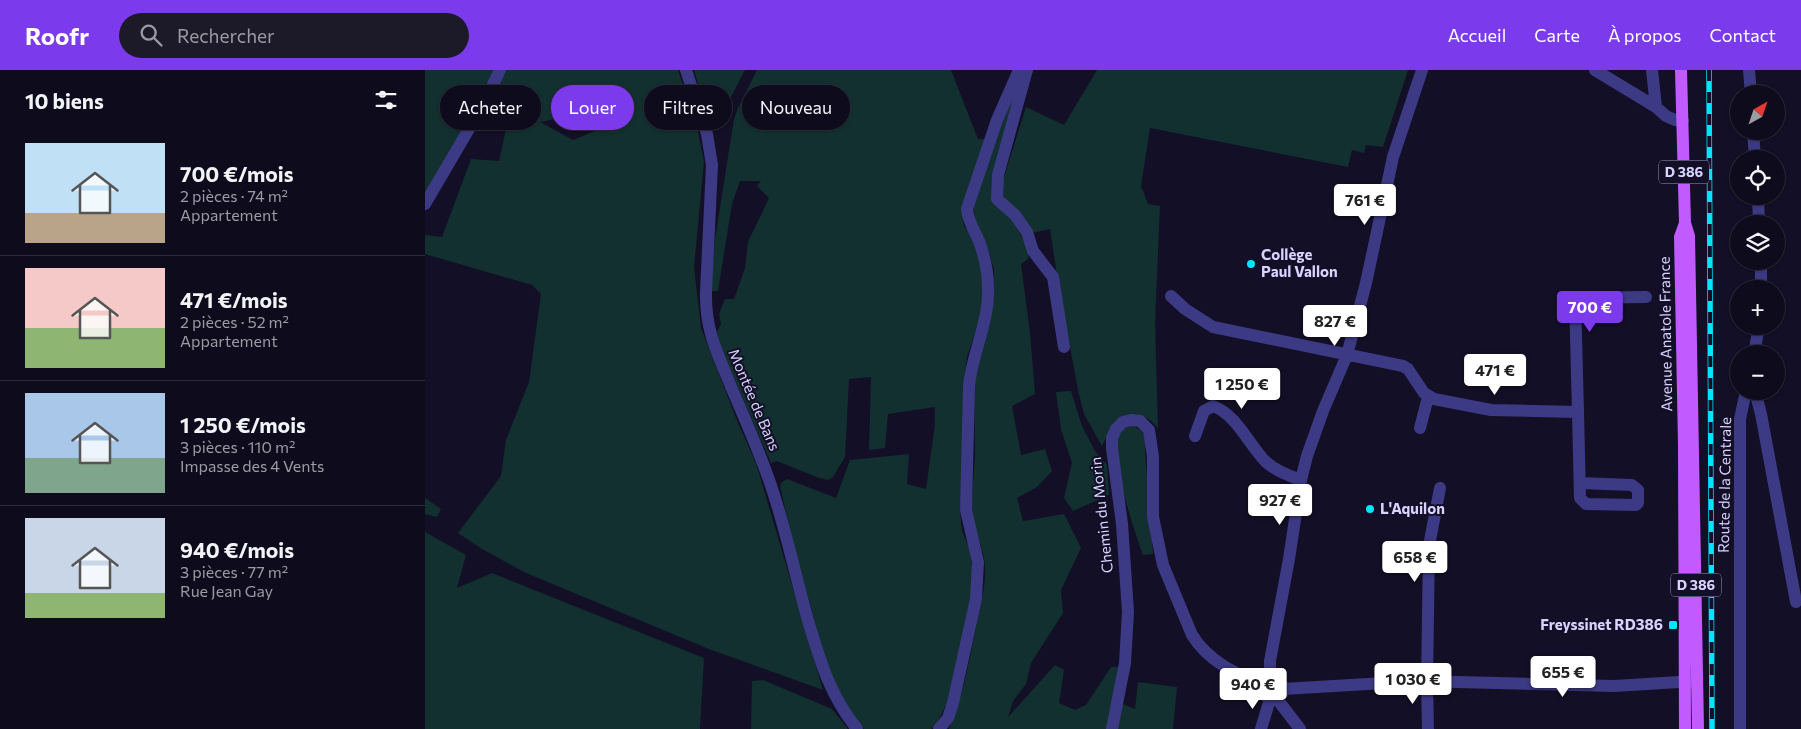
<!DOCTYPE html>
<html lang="fr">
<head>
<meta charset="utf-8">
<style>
	body { margin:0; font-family:Commissioner,sans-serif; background:#1c1929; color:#f1f3f6; height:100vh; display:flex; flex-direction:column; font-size:19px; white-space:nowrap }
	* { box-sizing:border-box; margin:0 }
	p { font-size:16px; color:#9b9ba3 }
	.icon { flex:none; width:28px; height:28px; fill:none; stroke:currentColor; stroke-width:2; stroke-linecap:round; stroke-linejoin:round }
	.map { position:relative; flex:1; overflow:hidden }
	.panel { display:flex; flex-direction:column; background:#0e0b1c; width:425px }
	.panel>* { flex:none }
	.banner { position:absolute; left:15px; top:15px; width:475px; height:45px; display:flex; gap:10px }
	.needle { width:32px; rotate:40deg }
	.fabs { position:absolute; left:1305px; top:15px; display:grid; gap:10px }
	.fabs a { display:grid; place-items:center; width:55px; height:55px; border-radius:50%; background:#0e0b1c; box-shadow:0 1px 4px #0004,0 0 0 1px #2e2b3b; font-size:25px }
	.price { position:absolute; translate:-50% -42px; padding:0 11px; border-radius:5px; background:#fff; color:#222; font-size:16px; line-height:32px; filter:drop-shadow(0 1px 2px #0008) }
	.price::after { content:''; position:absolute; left:50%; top:30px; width:15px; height:11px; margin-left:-8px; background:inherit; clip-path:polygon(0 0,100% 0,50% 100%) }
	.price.current { background:#7c3aed; color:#fff }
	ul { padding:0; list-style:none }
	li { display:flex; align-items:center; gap:15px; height:125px; padding:0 25px }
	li+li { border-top:1px solid #2e2b3b }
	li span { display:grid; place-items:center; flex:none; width:140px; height:100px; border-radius:0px; color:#555 }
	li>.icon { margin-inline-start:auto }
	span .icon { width:60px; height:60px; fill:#fffc; stroke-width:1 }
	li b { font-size:21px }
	h2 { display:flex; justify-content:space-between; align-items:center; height:60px; padding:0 25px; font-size:21px }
	.tag { padding:0 18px; border-radius:22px; background:#0e0b1c; box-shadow:0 1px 4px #0004,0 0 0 1px #2e2b3b; font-size:18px; line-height:45px }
	.tag.current { background:#7c3aed; color:#fff }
	header { display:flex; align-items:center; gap:30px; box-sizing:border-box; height:70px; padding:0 25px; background:#7c3aed; color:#fff }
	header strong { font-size:24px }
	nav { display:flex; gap:28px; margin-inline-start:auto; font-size:18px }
	.search { width:350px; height:45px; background:#1c1929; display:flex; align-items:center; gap:12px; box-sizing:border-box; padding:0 18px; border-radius:28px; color:#9b9ba3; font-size:19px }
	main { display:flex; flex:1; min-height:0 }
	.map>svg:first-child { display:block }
	.green { fill:#12302f; fill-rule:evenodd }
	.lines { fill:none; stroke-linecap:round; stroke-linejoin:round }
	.minor { stroke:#3d3a85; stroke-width:12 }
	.major { stroke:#c25bff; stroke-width:12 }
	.rail-casing { stroke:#00e5ff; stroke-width:5.5 }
	.rail { stroke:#130f26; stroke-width:4; stroke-dasharray:11; stroke-linecap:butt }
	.poi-dot { fill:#00e5ff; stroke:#130f26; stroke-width:2 }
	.labels { text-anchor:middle; stroke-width:4; stroke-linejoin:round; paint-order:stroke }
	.shield { fill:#130f26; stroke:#9e99be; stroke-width:1 }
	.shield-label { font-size:14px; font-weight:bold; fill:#d9d4ff }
	.poi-label { font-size:15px; font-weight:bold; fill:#d9d4ff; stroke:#130f26; text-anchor:start }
	.street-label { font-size:15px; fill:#d9d4ff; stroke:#130f26 }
</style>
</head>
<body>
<header>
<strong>Roofr</strong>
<div class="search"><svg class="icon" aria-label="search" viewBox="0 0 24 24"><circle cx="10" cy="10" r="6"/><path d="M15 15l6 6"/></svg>Rechercher</div>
<nav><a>Accueil</a><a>Carte</a><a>À propos</a><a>Contact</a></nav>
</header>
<main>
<section class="panel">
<h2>10 biens<svg class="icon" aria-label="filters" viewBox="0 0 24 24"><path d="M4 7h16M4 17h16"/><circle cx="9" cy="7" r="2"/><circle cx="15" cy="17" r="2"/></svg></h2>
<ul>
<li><span style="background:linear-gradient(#bfe0f5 70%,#b9a48a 0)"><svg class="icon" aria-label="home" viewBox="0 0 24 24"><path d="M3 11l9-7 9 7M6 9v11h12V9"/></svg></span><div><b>700 €/mois</b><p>2 pièces · 74 m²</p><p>Appartement</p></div></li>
<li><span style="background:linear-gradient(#f6c9c9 60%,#8fb573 0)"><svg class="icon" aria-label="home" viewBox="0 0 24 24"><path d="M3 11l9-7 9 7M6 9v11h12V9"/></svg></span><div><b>471 €/mois</b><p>2 pièces · 52 m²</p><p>Appartement</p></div></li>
<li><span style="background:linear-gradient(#a9c7e8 65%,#7fa58c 0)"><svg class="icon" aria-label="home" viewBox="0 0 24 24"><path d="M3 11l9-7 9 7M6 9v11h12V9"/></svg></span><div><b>1 250 €/mois</b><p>3 pièces · 110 m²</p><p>Impasse des 4 Vents</p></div></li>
<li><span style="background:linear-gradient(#c9d6e8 75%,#8fb573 0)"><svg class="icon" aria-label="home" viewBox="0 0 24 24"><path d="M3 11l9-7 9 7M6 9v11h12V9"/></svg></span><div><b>940 €/mois</b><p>3 pièces · 77 m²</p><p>Rue Jean Gay</p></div></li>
</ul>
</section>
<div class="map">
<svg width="1376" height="659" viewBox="0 0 1376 659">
	<rect width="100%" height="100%" fill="#130f26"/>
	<path class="green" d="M0,0H69L58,23L0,124Z
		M81,0H253L272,57L279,92L269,197L276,258L313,353L331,393L398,620L284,579L101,503L57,479L33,463L76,406L81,370L104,312L116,224L107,215L0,184V165L17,167L46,89L74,91L85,41L73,35L65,42L62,40ZM145,46H182V56L148,70L115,52Z
		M269,0H320L302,35L294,59H287Z
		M332,0H526L553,69H560L537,143L539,156L551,174L557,197L558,218L557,241L542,287L539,310L540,378L535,440L537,461L545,480L550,524L522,633L511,655L506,659H439C408,627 398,580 386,538C374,498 364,458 355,416L357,412L362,409L411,428L425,390L484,384L482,414L501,419L510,354V337L463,344L460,378L444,380L446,307L424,309L420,387L408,407L403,410L394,408L352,391L346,393L295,276L292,262L296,254L294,244L300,229H309L320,198L323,172L344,128L332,116L336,111H315L307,134L293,221H286L290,169L309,49L313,38Z
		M672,0H983L958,77L941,75L939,83L927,80L923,97L725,58L716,116L723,134L735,136L730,253L733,358L725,350L713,345L688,354L677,376L659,344L653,320L633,212L625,159L607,163L580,131L577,122L578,110L601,37L639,55Z
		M586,28H590L567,118L582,143L592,157L604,181L603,189L596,194L605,263L610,324L587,336L596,385L620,379L627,401L612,417L592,428L598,451L639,444L656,478L636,520L638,543L606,593L601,614L588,631L583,647L630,595L639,600L634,633L650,640L661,635L686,597H693L688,630L710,639L713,612L752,617L748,659H524C538,628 543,595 550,562C554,541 561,519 560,497C559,477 548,460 546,441L550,387L549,316L569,226V200L564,182L551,152L549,142V132Z
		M646,321L657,356L670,381L682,395L684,425L648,441L639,428L647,393L636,359L631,322Z
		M708,356C721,362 721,367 720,381L728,484L718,485C705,448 691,407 693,366L700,357Z
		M0,428L16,439L12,447L0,444Z
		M0,462L41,485L32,518L67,503L279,588L275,659H0Z
		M338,610L407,639L423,659H326L327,611Z"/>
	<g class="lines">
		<path class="minor" d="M261,0L282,64L287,95L281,222C280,261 293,284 307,319C322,354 338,389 349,425C363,468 372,513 385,557C397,597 406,626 432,659
			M602,0L573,105L572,129L590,145L602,162L608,181L628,207L639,277
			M1170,0L1231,37L1241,46L1250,50L1258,51
			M1227,0L1231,37
			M1324,0L1326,24
			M1328,61L1330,89
			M1333,126L1334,154
			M0,134L58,35L75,0
			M1336,219V191
			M746,226L760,239L788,257L978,296L983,299L999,323L1009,329L1066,340L1153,342L1155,428L1161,434L1211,435L1213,433V420L1207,415L1155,413
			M1329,284L1334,256
			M1330,321L1336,344L1371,532
			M1153,342L1150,228L1221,227
			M995,358L1003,327
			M770,366L779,341L788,336C812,345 824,375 841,392C851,401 864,406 876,410
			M838 619a10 10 0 1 1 20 0a10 10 0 1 1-20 0Z
			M845,610V591L864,489L876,410L882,386L898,341L922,285L941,213L968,87L997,0
			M858,619L993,611L1189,616L1270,611
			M852,629L875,659
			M514,659L523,648L528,633L551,529L553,492L541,440L544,316C547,283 565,250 563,217C563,202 559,185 554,171C549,160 543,151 542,139L572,50L594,0
			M687,659L700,593L703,542L697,454L687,378V368L691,359L698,352L706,350L715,351L724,360L728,387V447L738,495L767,565C784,592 810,603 839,616
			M836,659L845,629
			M1003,659L1002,611L1004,476L1015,418
			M1315,659V349L1321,321"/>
		<path class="major" d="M1256,0L1260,153L1264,166L1273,659
			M1260,153L1255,167L1259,375L1260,659"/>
		<g class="rail-casing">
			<path id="rail" d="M1284,0L1287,659"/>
		</g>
		<use href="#rail" class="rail"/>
	</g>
	<g class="poi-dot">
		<circle cx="826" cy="194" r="5"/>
		<circle cx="945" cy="439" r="5"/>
		<rect x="1243" y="550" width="10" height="10" rx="2.5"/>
	</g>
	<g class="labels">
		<g class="shield">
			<rect x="1234" y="90.5" width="50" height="23" rx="4"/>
			<rect x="1246" y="503.5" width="50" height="23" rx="4"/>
		</g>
		<g class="shield-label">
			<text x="1259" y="107">D 386</text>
			<text x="1271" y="520">D 386</text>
		</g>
		<g class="poi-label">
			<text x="836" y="190">Collège<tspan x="836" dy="17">Paul Vallon</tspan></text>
			<text x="955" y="444">L'Aquilon</text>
			<text x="1238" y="560" text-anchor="end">Freyssinet RD386</text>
		</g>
		<g class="street-label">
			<text transform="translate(1241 264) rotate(-91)" y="5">Avenue Anatole France</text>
			<text transform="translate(329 330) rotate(67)" y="5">Montée de Bans</text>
			<text transform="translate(1300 415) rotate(-89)" y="5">Route de la Centrale</text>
			<text transform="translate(677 445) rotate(-96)" y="5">Chemin du Morin</text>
		</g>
	</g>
</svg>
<div class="fabs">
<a><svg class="needle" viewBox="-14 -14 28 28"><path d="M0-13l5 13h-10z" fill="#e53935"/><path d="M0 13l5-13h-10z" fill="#9b9ba3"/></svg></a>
<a><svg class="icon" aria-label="locate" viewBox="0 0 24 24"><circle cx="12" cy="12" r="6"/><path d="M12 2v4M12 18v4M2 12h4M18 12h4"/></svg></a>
<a><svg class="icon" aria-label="layers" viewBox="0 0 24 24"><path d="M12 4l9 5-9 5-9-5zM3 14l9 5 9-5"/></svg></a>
<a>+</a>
<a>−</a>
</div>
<b class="price" style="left:940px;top:156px">761 €</b>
<b class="price current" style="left:1165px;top:263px">700 €</b>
<b class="price" style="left:910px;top:277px">827 €</b>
<b class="price" style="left:1070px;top:326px">471 €</b>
<b class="price" style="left:817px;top:340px">1 250 €</b>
<b class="price" style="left:855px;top:456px">927 €</b>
<b class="price" style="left:990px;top:513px">658 €</b>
<b class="price" style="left:1138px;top:628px">655 €</b>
<b class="price" style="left:988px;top:635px">1 030 €</b>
<b class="price" style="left:828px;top:640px">940 €</b>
<div class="banner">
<a class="tag">Acheter</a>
<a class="tag current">Louer</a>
<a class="tag">Filtres</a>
<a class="tag">Nouveau</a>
</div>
</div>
</main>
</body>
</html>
